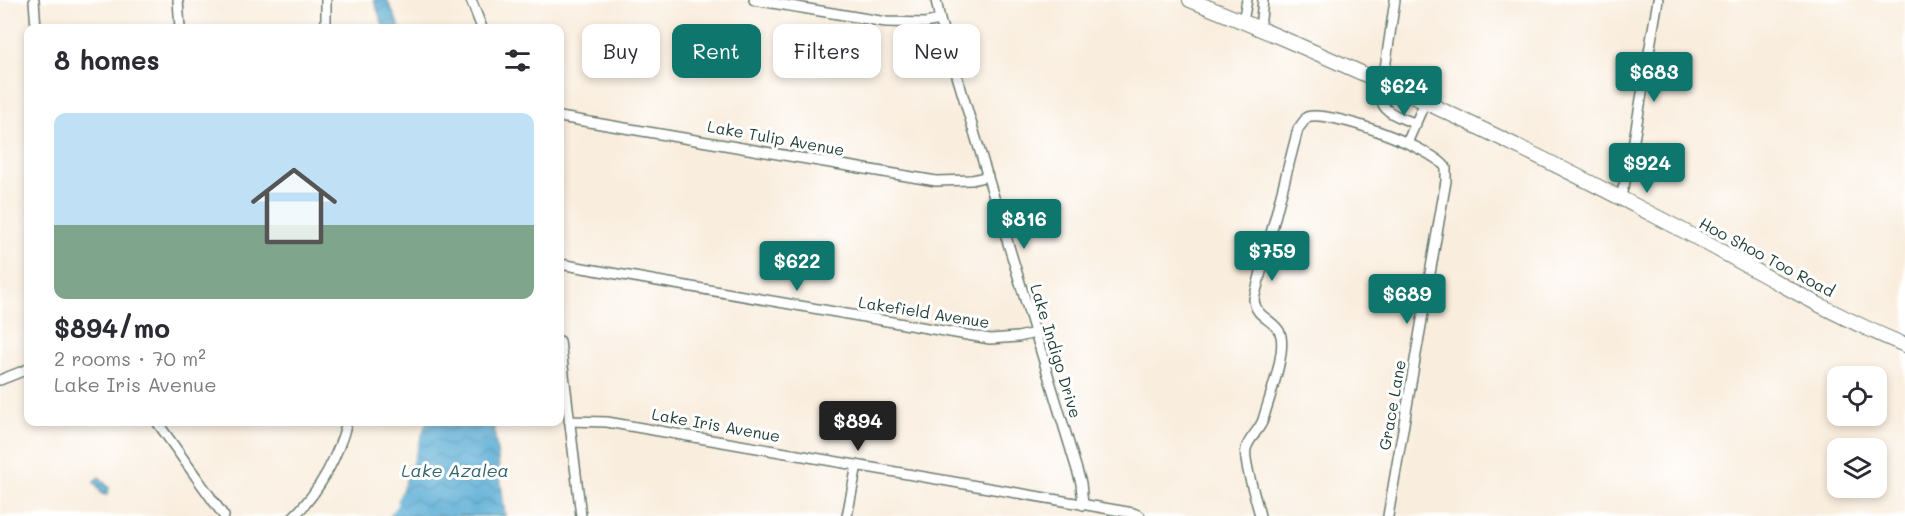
<!DOCTYPE html>
<html lang="en">
<head>
<meta charset="utf-8">
<style>
	body { margin:0; font-family:Mali,sans-serif; background:#f2f2f3; color:#2b2b33; height:100vh; display:flex; flex-direction:column; font-size:22px; white-space:nowrap }
	* { box-sizing:border-box; margin:0 }
	p { font-size:20px; color:#7c7c81 }
	.icon { flex:none; width:33px; height:33px; fill:none; stroke:currentColor; stroke-width:2; stroke-linecap:round; stroke-linejoin:round }
	.map { position:relative; flex:1; overflow:hidden }
	.details { position:absolute; left:24px; top:24px; width:540px; height:402px; display:flex; flex-direction:column; background:#fff; border-radius:12px; box-shadow:0 3px 9px #0003 }
	.details>* { flex:none }
	.hud { position:absolute; left:582px; top:24px; width:570px; height:54px; display:flex; gap:12px }
	.fabs { position:absolute; left:1827px; top:366px; display:grid; gap:12px }
	.fabs a { display:grid; place-items:center; width:60px; height:60px; border-radius:12px; background:#fff; box-shadow:0 3px 9px #0003; font-size:30px }
	.price { position:absolute; translate:-50% -51px; padding:0 14px; border-radius:6px; background:#0f766e; color:#fff; font-size:20px; line-height:39px; filter:drop-shadow(0 2px 3px #0008) }
	.price::after { content:''; position:absolute; left:50%; top:36px; width:18px; height:14px; margin-left:-9px; background:inherit; clip-path:polygon(0 0,100% 0,50% 100%) }
	.price.selected { background:#222; color:#fff }
	ul { padding:0; list-style:none }
	li { display:grid; align-content:center; gap:12px; height:318px; padding:0 30px }
	li+li { border-top:2px solid #e1e1e2 }
	li span { display:grid; place-items:center; height:186px; border-radius:12px; color:#555 }
	li>.icon { margin-inline-start:auto }
	span .icon { width:108px; height:108px; fill:#fffc; stroke-width:1 }
	li b { font-size:26px }
	h2 { display:flex; justify-content:space-between; align-items:center; height:72px; padding:0 30px; font-size:26px }
	.chip { padding:0 21px; border-radius:12px; background:#fff; box-shadow:0 3px 9px #0003; font-size:21px; line-height:54px }
	.chip.selected { background:#0f766e; color:#fff }
	.map>svg:first-child { display:block }
	.water { fill:url(#water-waves); stroke:#3c7584; stroke-width:1.5 }
	.pier { fill:#f9eddd }
	.lines { fill:none; stroke-linecap:round; stroke-linejoin:round }
	.street-casing { stroke:#6b7b6f; stroke-width:12 }
	.secondary-casing { stroke:#6b7b6f; stroke-width:16 }
	.street { stroke:#fff; stroke-width:9 }
	.secondary { stroke:#fff; stroke-width:14 }
	.labels { text-anchor:middle; stroke-width:6; stroke-linejoin:round; paint-order:stroke }
	.street-label { font-size:16px; fill:#1f3d34; stroke:#fff }
	.water-label { font-size:18px; font-style:italic; fill:#34646c; stroke:#fff }
</style>
</head>
<body>
<div class="map">
<svg width="1905" height="516" viewBox="0 0 1905 516">
	<defs>
		<pattern id="water-waves" width="16" height="10" patternUnits="userSpaceOnUse" patternTransform="scale(1.5)"><rect width="16" height="10" fill="#5aadd5"/><path d="M0 5q4-4 8 0t8 0" fill="none" stroke="#4a8eae"/></pattern>
	</defs>
	<rect width="100%" height="100%" fill="#fff"/>
	<filter id="ink" filterUnits="userSpaceOnUse"><feTurbulence type="fractalNoise" baseFrequency=".0167" numOctaves="2"/><feDisplacementMap in="SourceGraphic" scale="12" xChannelSelector="R" yChannelSelector="G"/><feConvolveMatrix kernelMatrix="1 2 1 2 8 2 1 2 1" color-interpolation-filters="sRGB"/></filter>
	<filter id="wash" filterUnits="userSpaceOnUse"><feTurbulence type="fractalNoise" baseFrequency=".008" numOctaves="4" result="noise"/><feDisplacementMap in="SourceGraphic" scale="24" xChannelSelector="R" yChannelSelector="G"/><feGaussianBlur stdDeviation="1.35" result="paint"/><feColorMatrix in="noise" values="0 0 0 0 0 0 0 0 0 0 0 0 0 0 0 0 0 1.4 0 .05"/><feComposite in="paint" operator="in"/></filter>
	<g filter="url(#wash)">
		<rect width="100%" height="100%" fill="#f9eddd"/>
		<path class="water" d="M374,0H387L400,28H384Z
			M426,422H493L505,516H390L405,482Z
			M99,477L109,488L107,495L102,494L94,482Z"/>
		<path class="pier" d="M424,422H426L413,460L397,502L398,503L390,516H387L403,481Z"/>
	</g>
	<g filter="url(#ink)">
		<g class="lines">
			<g class="street-casing">
				<path id="street" d="M34,0L36,28
					M178,0L180,28
					M326,0V28
					M471,0L482,28
					M754,0L886,22L925,23L940,20
					M936,0L940,20L1081,483L1083,505
					M1243,21L1247,0
					M1260,28L1263,0
					M1383,82L1395,0
					M1388,84C1386,88 1382,93 1382,98C1380,113 1406,119 1416,124
					M560,117L936,181L972,180L988,176
					M1407,143L1425,102
					M1620,198L1629,169L1658,0
					M560,264L990,339L1018,337L1035,333
					M560,341L581,516
					M0,380L28,369
					M569,421L607,422L1133,513L1140,516
					M157,422L224,516
					M294,516C320,491 338,456 347,422
					M847,516L857,465
					M1260,516C1257,501 1243,462 1246,449C1248,439 1259,431 1263,420C1268,401 1289,347 1279,331C1271,318 1255,317 1254,299L1298,129L1307,117C1329,109 1434,148 1446,168V181L1388,516"/>
			</g>
			<g class="secondary-casing">
				<path id="secondary" d="M1190,0C1350,64 1506,138 1659,218C1741,260 1819,310 1905,345"/>
			</g>
			<use href="#street" class="street"/>
			<use href="#secondary" class="secondary"/>
		</g>
	</g>
	<g class="labels">
		<g class="street-label">
			<text transform="translate(776 138) rotate(10)" y="6">Lake Tulip Avenue</text>
			<text transform="translate(1767 257) rotate(28)" y="6">Hoo Shoo Too Road</text>
			<text transform="translate(924 312) rotate(9)" y="6">Lakefield Avenue</text>
			<text transform="translate(1056 351) rotate(73)" y="6">Lake Indigo Drive</text>
			<text transform="translate(1392 405) rotate(-80)" y="6">Grace Lane</text>
			<text transform="translate(716 425) rotate(10)" y="6">Lake Iris Avenue</text>
		</g>
		<g class="water-label">
			<text x="455" y="477">Lake Azalea</text>
		</g>
	</g>
</svg>
<div class="fabs">
<a><svg class="icon" aria-label="locate" viewBox="0 0 24 24"><circle cx="12" cy="12" r="6"/><path d="M12 2v4M12 18v4M2 12h4M18 12h4"/></svg></a>
<a><svg class="icon" aria-label="layers" viewBox="0 0 24 24"><path d="M12 4l9 5-9 5-9-5zM3 14l9 5 9-5"/></svg></a>
</div>
<b class="price" style="left:1654px;top:103px">$683</b>
<b class="price" style="left:1404px;top:117px">$624</b>
<b class="price" style="left:1647px;top:194px">$924</b>
<b class="price" style="left:1024px;top:250px">$816</b>
<b class="price" style="left:1272px;top:282px">$759</b>
<b class="price" style="left:797px;top:292px">$622</b>
<b class="price" style="left:1407px;top:325px">$689</b>
<b class="price selected" style="left:858px;top:452px">$894</b>
<div class="hud">
<a class="chip">Buy</a>
<a class="chip selected">Rent</a>
<a class="chip">Filters</a>
<a class="chip">New</a>
</div>
<section class="details">
<h2>8 homes<svg class="icon" aria-label="filters" viewBox="0 0 24 24"><path d="M4 7h16M4 17h16"/><circle cx="9" cy="7" r="2"/><circle cx="15" cy="17" r="2"/></svg></h2>
<ul>
<li><span style="background:linear-gradient(#bfe0f5 60%,#7fa58c 0)"><svg class="icon" aria-label="home" viewBox="0 0 24 24"><path d="M3 11l9-7 9 7M6 9v11h12V9"/></svg></span><div><b>$894/mo</b><p>2 rooms · 70 m²</p><p>Lake Iris Avenue</p></div></li>
</ul>
</section>
</div>
</body>
</html>
